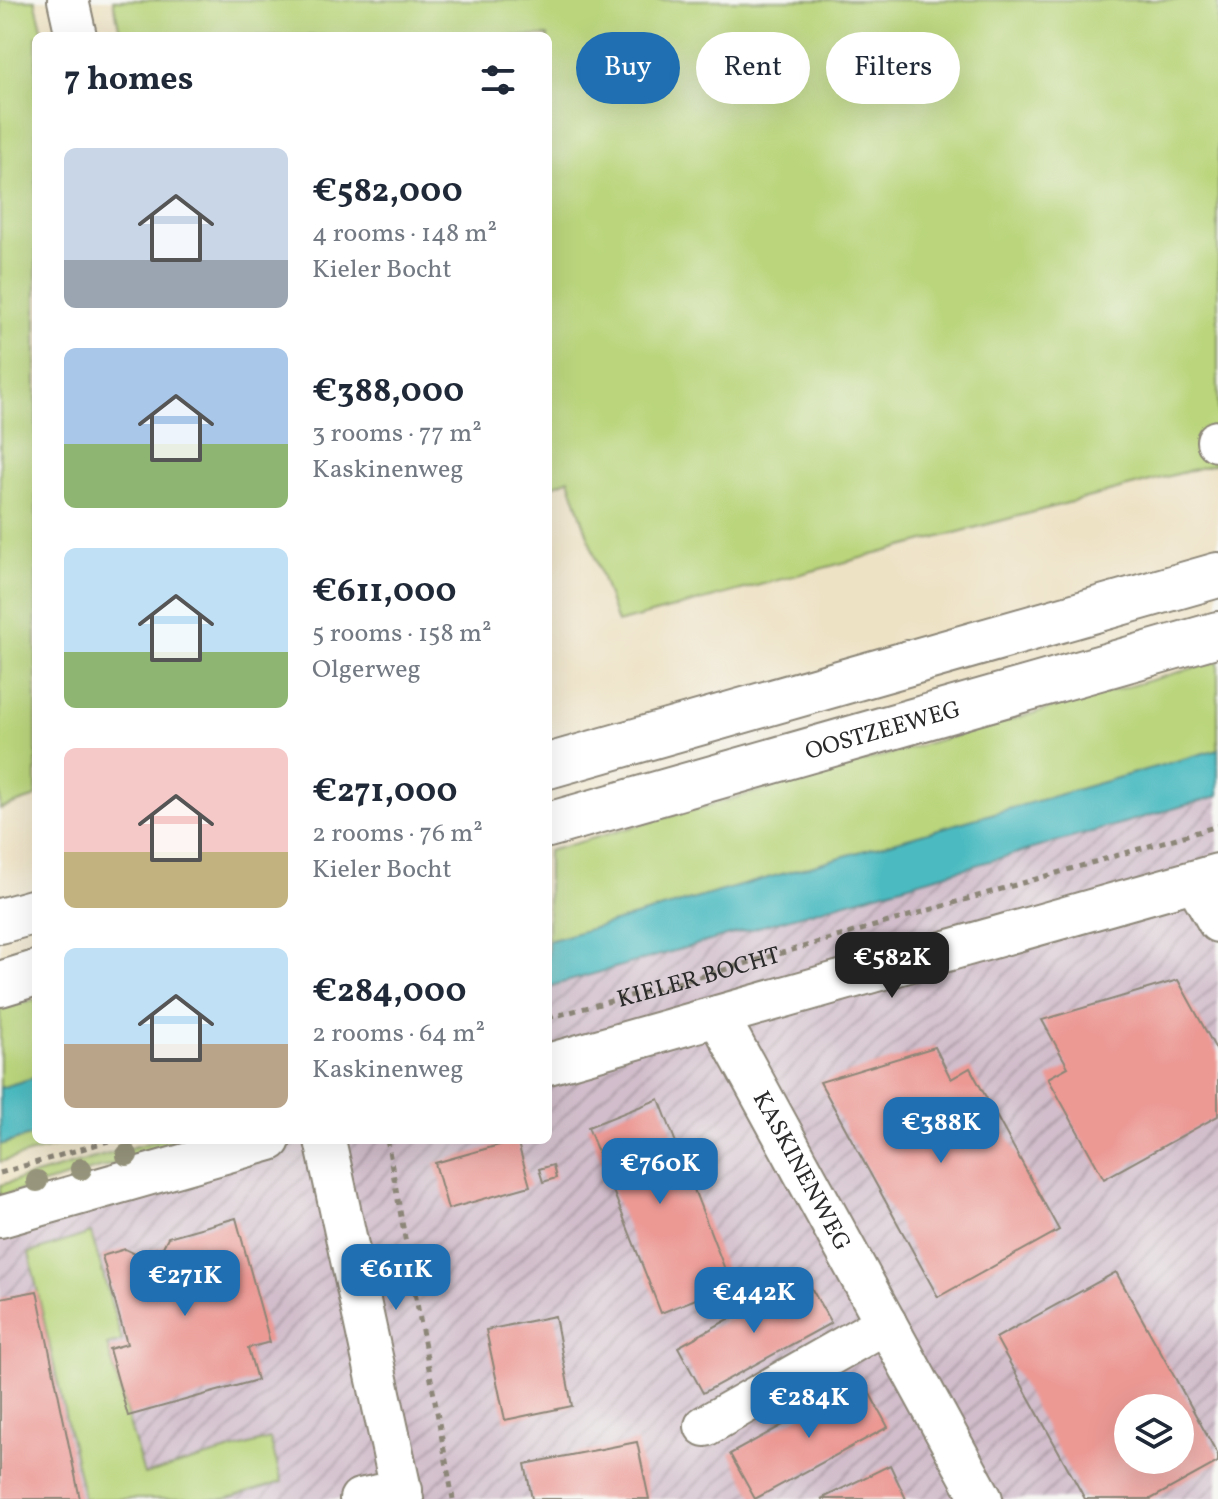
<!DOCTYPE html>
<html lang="en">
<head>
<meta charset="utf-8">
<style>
	body { margin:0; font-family:Vollkorn,serif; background:#f6f6f7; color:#1f2937; height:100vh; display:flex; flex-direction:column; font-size:30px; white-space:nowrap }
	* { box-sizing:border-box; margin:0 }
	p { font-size:26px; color:#747a83 }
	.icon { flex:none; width:44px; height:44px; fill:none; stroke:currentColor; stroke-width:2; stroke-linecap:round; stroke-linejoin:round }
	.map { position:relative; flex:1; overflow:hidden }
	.details { position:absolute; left:32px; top:32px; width:520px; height:1112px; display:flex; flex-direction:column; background:#fff; border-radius:12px; box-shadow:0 8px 32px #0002 }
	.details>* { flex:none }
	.hud { position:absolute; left:576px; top:32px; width:522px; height:72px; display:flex; gap:16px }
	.fabs { position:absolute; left:1114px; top:1394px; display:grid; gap:16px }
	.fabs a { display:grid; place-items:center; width:80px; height:80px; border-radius:50%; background:#fff; box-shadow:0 8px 32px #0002; font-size:40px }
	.price { position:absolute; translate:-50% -68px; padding:0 18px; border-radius:16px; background:#1f6fb2; color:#fff; font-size:26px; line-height:52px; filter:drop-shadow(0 2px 4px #0008) }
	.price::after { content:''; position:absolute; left:50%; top:48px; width:24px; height:18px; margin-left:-12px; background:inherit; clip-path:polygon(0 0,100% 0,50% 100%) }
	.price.selected { background:#222; color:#fff }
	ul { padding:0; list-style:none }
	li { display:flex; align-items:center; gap:24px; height:200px; padding:0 32px }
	li span { display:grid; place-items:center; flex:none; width:224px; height:160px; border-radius:12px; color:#555 }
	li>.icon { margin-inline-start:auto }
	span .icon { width:96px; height:96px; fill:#fffc; stroke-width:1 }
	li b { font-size:34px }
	h2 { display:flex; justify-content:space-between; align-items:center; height:96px; padding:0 32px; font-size:34px }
	.pill { padding:0 28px; border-radius:36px; background:#fff; box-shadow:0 8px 32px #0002; font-size:28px; line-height:72px }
	.pill.selected { background:#1f6fb2; color:#fff }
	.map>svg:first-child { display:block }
	.industrial { fill:url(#industrial-furrows); fill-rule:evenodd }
	.grass { fill:#bad57b; stroke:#728053; stroke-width:2 }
	.water { fill:#4cbbc1; stroke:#3c7376; stroke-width:2 }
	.building { fill:#ec9994; fill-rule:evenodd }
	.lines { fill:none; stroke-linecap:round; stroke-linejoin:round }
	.minor-casing { stroke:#8c8678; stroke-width:44 }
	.highway-casing { stroke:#8c8678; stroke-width:48 }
	.path { stroke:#8c8678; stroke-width:5; stroke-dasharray:6 6; stroke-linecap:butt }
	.minor { stroke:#fff; stroke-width:40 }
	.highway { stroke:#fff; stroke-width:44 }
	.tree { fill:#97957b }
	.labels { text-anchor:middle; stroke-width:6; stroke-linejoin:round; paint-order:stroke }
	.street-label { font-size:24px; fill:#2b2b2b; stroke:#f6f6f2 }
</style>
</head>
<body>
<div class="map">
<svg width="1218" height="1499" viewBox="0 0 1218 1499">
	<defs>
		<pattern id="industrial-furrows" width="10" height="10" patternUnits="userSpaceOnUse" patternTransform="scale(2)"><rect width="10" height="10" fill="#d1bdcb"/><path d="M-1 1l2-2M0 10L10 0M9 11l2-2" fill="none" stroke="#aa9aa5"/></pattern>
	</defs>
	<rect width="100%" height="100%" fill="#f6f6f2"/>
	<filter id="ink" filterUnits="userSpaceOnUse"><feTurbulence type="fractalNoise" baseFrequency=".0125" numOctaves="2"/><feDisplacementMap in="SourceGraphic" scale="16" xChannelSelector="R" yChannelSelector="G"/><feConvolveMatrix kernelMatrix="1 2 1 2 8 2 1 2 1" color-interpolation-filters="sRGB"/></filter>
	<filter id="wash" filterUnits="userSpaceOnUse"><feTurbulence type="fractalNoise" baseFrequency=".006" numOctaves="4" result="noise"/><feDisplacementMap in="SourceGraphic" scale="32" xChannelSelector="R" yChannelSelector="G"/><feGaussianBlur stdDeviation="1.8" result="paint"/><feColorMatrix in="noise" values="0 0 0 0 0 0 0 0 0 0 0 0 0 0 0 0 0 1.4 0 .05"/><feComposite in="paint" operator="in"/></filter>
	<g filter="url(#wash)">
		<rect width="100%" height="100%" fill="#eee2c5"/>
		<path class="industrial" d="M1218,777V1499H0V1206L277,1140L318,1149L350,1140H548V971ZM1128,1408H1180V1460H1128Z"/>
		<path class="grass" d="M0,0H35L44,36H36V797L0,809Z
			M113,0H1218V463L617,623L569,479L548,488V36H121Z
			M1218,661V749L548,941V851Z
			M36,999V1077L0,1088V1009Z
			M36,1134V1140H78L0,1162V1145Z
			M158,1140H200L0,1196V1185Z
			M91,1233L122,1341L107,1345L144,1475L270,1439L282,1482L225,1499H84L29,1253Z"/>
		<path class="water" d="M1218,749V796L548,987V941Z
			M36,1077V1134L0,1145V1088Z"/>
		<g id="blocks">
			<path class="building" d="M1178,980L1218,1053V1116L1104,1179L1048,1078L1068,1067L1042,1020Z
				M935,1047L951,1079L970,1068L1059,1230L938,1297L820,1082Z
				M659,1099L731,1285L661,1313L588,1127Z
				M517,1140L530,1186L448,1209L435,1163Z
				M553,1165L556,1178L543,1182L539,1169Z
				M236,1218L270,1342L248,1348L257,1380L128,1416L109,1349L127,1344L102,1256L125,1249L135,1254L163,1247L168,1237Z
				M1116,1272L1218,1455V1462L1151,1499H1085L996,1338ZM1128,1408H1180V1460H1128Z
				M805,1277L831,1323L703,1393L678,1347Z
				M37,1291L80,1499H0V1298Z
				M555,1316L572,1406L505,1420L486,1330Z
				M863,1381L888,1427L755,1499L730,1454Z
				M637,1442L649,1499H532L525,1464Z
				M890,1465L906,1499H821Z"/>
		</g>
	</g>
	<g filter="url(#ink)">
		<use href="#blocks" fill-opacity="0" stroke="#8c8678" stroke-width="2"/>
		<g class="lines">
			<g class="minor-casing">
				<g id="minor">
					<path d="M68,0L76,36"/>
					<path d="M1217,441H1218"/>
					<path d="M1195,881L1218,922"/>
					<path id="s2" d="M718,1016L982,1499"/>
					<path d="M548,1064L1218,874"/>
					<path d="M325,1140L403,1499"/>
					<path d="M0,1217L270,1140"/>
					<path d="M705,1426L886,1323"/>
					<path d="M360,1499L402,1490"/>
				</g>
			</g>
			<g class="highway-casing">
				<g id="highway">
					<path d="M548,766L1218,575"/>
					<path id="s3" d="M548,825L1218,634"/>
					<path d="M0,921L36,911"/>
					<path d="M0,984L36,973"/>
				</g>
			</g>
			<g class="path">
				<path id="s1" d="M548,1018L696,978L1218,826"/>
				<path d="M387,1140L453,1499"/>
				<path d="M0,1173L112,1140"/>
			</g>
			<use href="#minor" class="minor"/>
			<use href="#highway" class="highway"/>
		</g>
		<g class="tree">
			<circle cx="127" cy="1155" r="11"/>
			<circle cx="81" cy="1169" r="11"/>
			<circle cx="37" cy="1181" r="11"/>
		</g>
	</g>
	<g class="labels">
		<g class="street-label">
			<text dy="8" stroke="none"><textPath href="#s3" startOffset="348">OOSTZEEWEG</textPath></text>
			<text dy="8" stroke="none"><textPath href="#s1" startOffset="156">KIELER BOCHT</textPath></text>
			<text dy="8" stroke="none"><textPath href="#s2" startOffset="176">KASKINENWEG</textPath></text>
		</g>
	</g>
</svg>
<div class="fabs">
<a><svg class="icon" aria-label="layers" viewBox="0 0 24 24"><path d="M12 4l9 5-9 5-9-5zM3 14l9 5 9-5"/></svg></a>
</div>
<b class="price selected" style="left:892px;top:1000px">€582K</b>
<b class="price" style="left:941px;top:1165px">€388K</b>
<b class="price" style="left:660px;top:1206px">€760K</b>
<b class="price" style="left:396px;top:1312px">€611K</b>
<b class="price" style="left:185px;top:1318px">€271K</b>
<b class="price" style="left:754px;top:1335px">€442K</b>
<b class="price" style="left:809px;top:1440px">€284K</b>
<div class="hud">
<a class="pill selected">Buy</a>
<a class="pill">Rent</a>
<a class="pill">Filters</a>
</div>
<section class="details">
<h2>7 homes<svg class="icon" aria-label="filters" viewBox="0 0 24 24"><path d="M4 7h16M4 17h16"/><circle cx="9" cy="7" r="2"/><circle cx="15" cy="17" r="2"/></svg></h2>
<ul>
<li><span style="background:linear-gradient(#c9d6e8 70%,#9aa5b1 0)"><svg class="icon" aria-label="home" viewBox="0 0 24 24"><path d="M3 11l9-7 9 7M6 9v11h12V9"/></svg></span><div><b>€582,000</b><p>4 rooms · 148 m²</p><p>Kieler Bocht</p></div></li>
<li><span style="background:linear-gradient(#a9c7e8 60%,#8fb573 0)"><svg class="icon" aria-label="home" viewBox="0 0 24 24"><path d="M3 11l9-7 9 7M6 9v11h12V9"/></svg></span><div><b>€388,000</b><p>3 rooms · 77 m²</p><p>Kaskinenweg</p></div></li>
<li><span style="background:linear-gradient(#bfe0f5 65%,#8fb573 0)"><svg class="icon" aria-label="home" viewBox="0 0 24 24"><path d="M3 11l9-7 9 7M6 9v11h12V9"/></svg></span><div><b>€611,000</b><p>5 rooms · 158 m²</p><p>Olgerweg</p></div></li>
<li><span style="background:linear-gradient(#f6c9c9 65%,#c2b280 0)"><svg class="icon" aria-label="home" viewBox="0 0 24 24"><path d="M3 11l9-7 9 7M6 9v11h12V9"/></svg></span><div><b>€271,000</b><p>2 rooms · 76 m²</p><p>Kieler Bocht</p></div></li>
<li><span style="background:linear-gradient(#bfe0f5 60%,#b9a48a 0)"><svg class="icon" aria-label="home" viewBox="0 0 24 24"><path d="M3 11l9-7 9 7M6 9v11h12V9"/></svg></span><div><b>€284,000</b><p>2 rooms · 64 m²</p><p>Kaskinenweg</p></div></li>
</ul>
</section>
</div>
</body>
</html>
